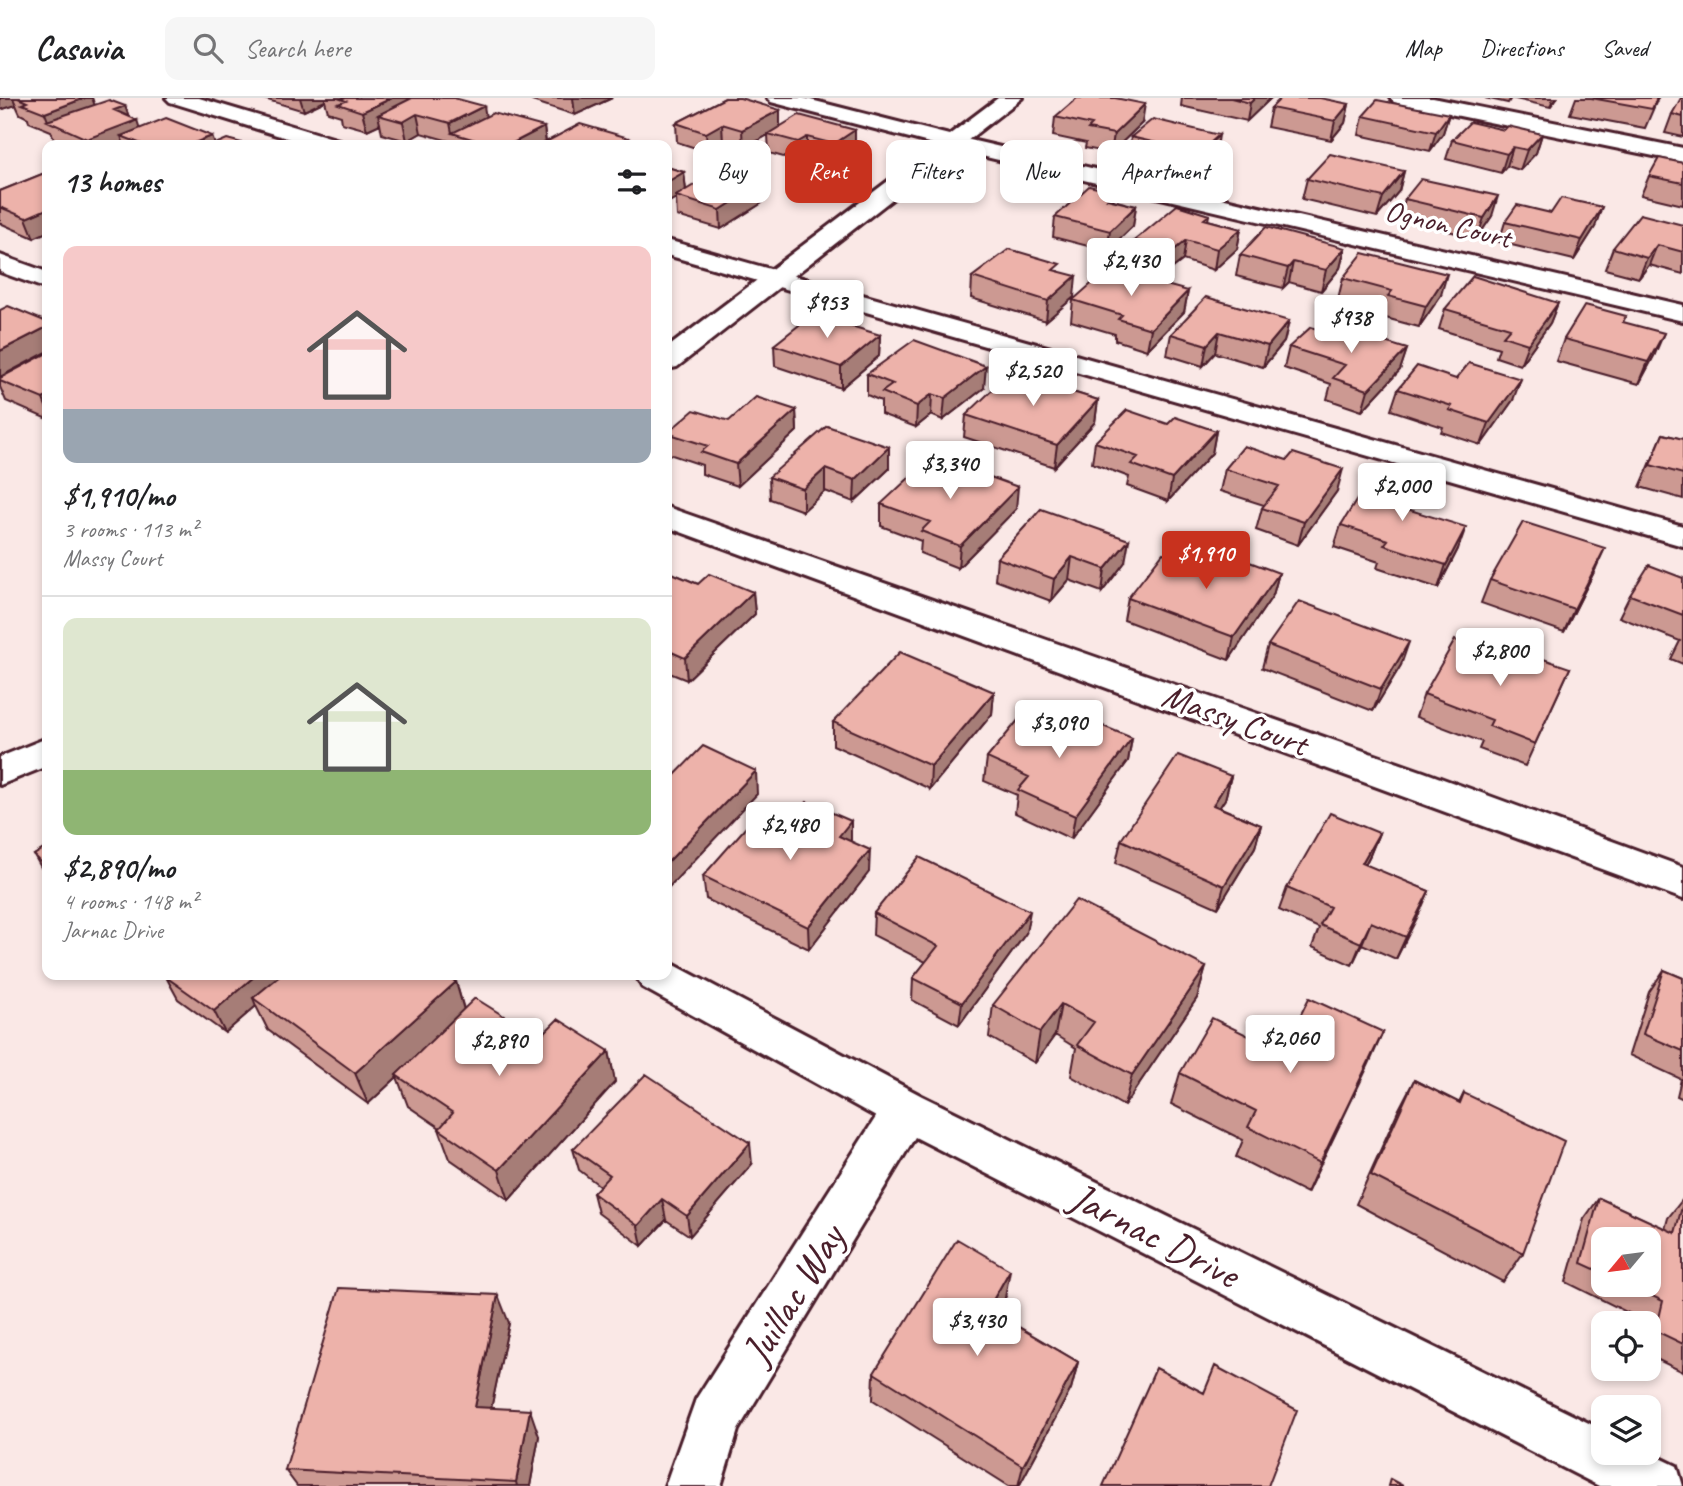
<!DOCTYPE html>
<html lang="en">
<head>
<meta charset="utf-8">
<style>
	body { margin:0; font-family:Caveat,sans-serif; background:#f6f6f6; color:#202124; height:100vh; display:flex; flex-direction:column; font-size:26px; white-space:nowrap }
	* { box-sizing:border-box; margin:0 }
	p { font-size:23px; color:#757577 }
	.icon { flex:none; width:38px; height:38px; fill:none; stroke:currentColor; stroke-width:2; stroke-linecap:round; stroke-linejoin:round }
	.map { position:relative; flex:1; overflow:hidden }
	.drawer { position:absolute; left:42px; top:42px; width:630px; height:840px; display:flex; flex-direction:column; background:#fff; border-radius:14px; box-shadow:0 4px 10px #0003 }
	.drawer>* { flex:none }
	.top-card { position:absolute; left:693px; top:42px; width:665px; height:63px; display:flex; gap:14px }
	.needle { width:46px; rotate:241deg }
	.buttons { position:absolute; left:1591px; top:1129px; display:grid; gap:14px }
	.buttons a { display:grid; place-items:center; width:70px; height:70px; border-radius:14px; background:#fff; box-shadow:0 4px 10px #0003; font-size:35px }
	.price { position:absolute; translate:-50% -60px; padding:0 16px; border-radius:7px; background:#fff; color:#222; font-size:23px; line-height:46px; filter:drop-shadow(0 2px 4px #0008) }
	.price::after { content:''; position:absolute; left:50%; top:42px; width:21px; height:16px; margin-left:-10px; background:inherit; clip-path:polygon(0 0,100% 0,50% 100%) }
	.price.selected { background:#c8321e; color:#fff }
	ul { padding:0; list-style:none }
	li { display:grid; align-content:center; gap:14px; height:371px; padding:0 21px }
	li+li { border-top:2px solid #e0e0e0 }
	li span { display:grid; place-items:center; height:217px; border-radius:14px; color:#555 }
	li>.icon { margin-inline-start:auto }
	span .icon { width:126px; height:126px; fill:#fffc; stroke-width:1 }
	li b { font-size:30px }
	h2 { display:flex; justify-content:space-between; align-items:center; height:84px; padding:0 21px; font-size:30px }
	.tag { padding:0 24px; border-radius:14px; background:#fff; box-shadow:0 4px 10px #0003; font-size:24px; line-height:63px }
	.tag.selected { background:#c8321e; color:#fff }
	header { display:flex; align-items:center; gap:42px; box-sizing:border-box; height:98px; padding:0 35px; background:#fff; border-bottom:2px solid #e0e0e0 }
	header strong { font-size:33px }
	nav { display:flex; gap:38px; margin-inline-start:auto; font-size:24px }
	.search { width:490px; height:63px; background:#f6f6f6; display:flex; align-items:center; gap:18px; box-sizing:border-box; padding:0 24px; border-radius:14px; color:#757577; font-size:26px }
	.map>svg:first-child { display:block }
	.lines { fill:none; stroke-linecap:round; stroke-linejoin:round }
	.minor-casing { stroke:#4a1f2b; stroke-width:6 }
	.tertiary-casing { stroke:#4a1f2b; stroke-width:6 }
	.minor { fill:#fff; fill-rule:evenodd }
	.tertiary { fill:#fff; fill-rule:evenodd }
	.wall { fill:#cc9992; stroke:#4a1f2b; stroke-width:2; fill-rule:evenodd }
	.shaded-wall { fill:#a67d77; stroke:#4a1f2b; stroke-width:2 }
	.building { fill:#edb2aa; stroke:#4a1f2b; stroke-width:2 }
	.labels { text-anchor:middle; stroke-width:7; stroke-linejoin:round; paint-order:stroke }
	.far-street-label { font-size:30px; fill:#4a1f2b; stroke:#fff }
	.street-label { font-size:35px; fill:#4a1f2b; stroke:#fff }
	.near-street-label { font-size:42px; fill:#4a1f2b; stroke:#fff }
</style>
</head>
<body>
<header>
<strong>Casavia</strong>
<div class="search"><svg class="icon" aria-label="search" viewBox="0 0 24 24"><circle cx="10" cy="10" r="6"/><path d="M15 15l6 6"/></svg>Search here</div>
<nav><a>Map</a><a>Directions</a><a>Saved</a></nav>
</header>
<div class="map">
<svg width="1683" height="1388" viewBox="0 0 1683 1388">
	<rect width="100%" height="100%" fill="#fae8e6"/>
	<filter id="ink" filterUnits="userSpaceOnUse"><feTurbulence type="fractalNoise" baseFrequency=".0143" numOctaves="2"/><feDisplacementMap in="SourceGraphic" scale="14" xChannelSelector="R" yChannelSelector="G"/><feConvolveMatrix kernelMatrix="1 2 1 2 8 2 1 2 1" color-interpolation-filters="sRGB"/></filter>
	<g filter="url(#ink)">
		<g class="lines">
			<g class="minor-casing">
				<path id="minor" d="M166,0H199L339,42L342,47H309L170,4Z
					M767,0H803L953,38L1683,207V223L952,51L771,4Z
					M1390,0H1433L1683,50V64L1401,6L1394,4Z
					M667,142L1683,428V448L667,157Z
					M0,157L47,174V191L0,174Z
					M667,409L1424,674L1683,769V801L667,429Z
					M667,863L922,998L1603,1332V1354H1648L1677,1368L1683,1388H1599L915,1039L738,1332L721,1388H665L696,1301L876,1019L642,889L636,877H667Z"/>
			</g>
			<g class="tertiary-casing">
				<path id="tertiary" d="M998,0H1022L677,269L667,271V250Z
					M47,640V668L0,687V659Z"/>
			</g>
			<use href="#minor" class="minor"/>
			<use href="#tertiary" class="tertiary"/>
		</g>
		<path class="wall" d="M0,0H92L94,7L125,8L129,19L140,31L215,47H249H66L54,42L51,33L29,24L28,20L20,16L16,7L0,12Z
			M261,0H454L486,19L544,29L546,44L630,47H454L453,44L421,35L407,43L382,36L380,26L367,32L342,25L341,18L328,14L325,3L304,13Z
			M532,0H612L575,17L532,3Z
			M725,0L780,29L855,51L834,65L807,58L798,63L769,55L768,37L743,51L723,45L708,54L677,44L676,25Z
			M1182,0H1271L1247,23L1181,8Z
			M1485,0H1557L1550,9L1511,0L1508,5Z
			M1576,0H1658L1645,30L1570,16Z
			M1683,0V39L1665,35L1672,16Z
			M1349,6L1345,25L1331,42L1267,29L1271,10Z
			M1449,16L1443,35L1430,53L1359,37L1363,18Z
			M1055,19L1142,25L1111,55L1085,50L1086,45L1053,38Z
			M1504,32L1542,36L1536,55L1520,72L1507,68L1501,75L1446,61L1452,42Z
			M1131,39L1216,56L1195,75L1128,58Z
			M1683,65V107L1641,97L1649,78Z
			M667,69L684,74L686,92L761,86L762,105L721,131L677,118L676,100L667,105Z
			M1404,73L1399,93L1377,119L1302,101L1307,81Z
			M47,74L34,140L0,125V93Z
			M1405,101L1492,118L1477,140L1399,121Z
			M1113,102L1136,108L1133,128L1107,153L1053,139L1055,119Z
			M1209,117L1208,122L1241,131L1237,151L1214,172L1183,162L1169,173L1132,162L1135,142Z
			M1505,124L1595,129L1574,162L1499,144Z
			M1683,127V176L1649,167L1639,180L1605,171L1613,150Z
			M1345,150L1340,170L1321,193L1289,184L1283,190L1236,178L1240,157Z
			M1059,173L1074,199L1046,223L971,200L972,179Z
			M1343,180L1441,197L1419,229L1382,219L1384,213L1338,201Z
			M1188,193L1184,214L1147,252L1115,242V236L1071,223L1073,202Z
			M1558,205L1550,225L1520,267L1496,259L1499,250L1439,231L1445,211Z
			M1289,223L1284,244L1263,269L1215,255L1203,268L1167,257L1171,236Z
			M1623,224L1655,256L1639,286L1556,263L1564,241Z
			M880,237L879,258L841,290L775,268L774,247Z
			M1346,240L1407,251L1400,272L1362,313L1327,301L1331,286L1284,270L1289,249Z
			M47,255V321L6,303L0,289V280Z
			M867,276L984,290L943,322L931,317L916,329L881,316V303L867,297Z
			M1047,286L1098,302L1095,324L1054,369L964,339L966,317Z
			M1398,291L1513,302L1481,347L1441,334L1443,329L1391,312Z
			M796,312L797,333L738,388L702,376V367L669,356L667,335Z
			M1168,326L1216,333L1212,355L1168,403L1127,388L1129,379L1092,365L1095,344Z
			M1663,336L1683,341V401L1640,389Z
			M889,349V371L854,404L825,393L803,413L770,401L769,379Z
			M1287,362L1337,393L1298,447L1256,432L1262,410L1264,407L1220,393L1225,371Z
			M1410,391L1404,410L1458,451L1438,490L1377,470L1379,464L1334,449L1341,427Z
			M881,406L1016,411L958,470L920,455L921,443L881,428Z
			M1041,411L1125,464L1102,494L1069,482L1051,503L995,482L997,460Z
			M1595,472L1564,534L1481,505L1490,482Z
			M667,473L698,486L753,494L755,516L687,582L667,574Z
			M1215,473L1279,475L1273,497L1229,562L1124,522L1128,500Z
			M1683,480V566L1671,561L1680,543L1619,519L1630,497Z
			M1268,547L1401,567L1373,613L1262,570Z
			M1570,570L1525,668L1479,651L1482,644L1416,619L1424,596Z
			M994,594L992,616L930,691L833,647V624Z
			M1079,638L1132,640L1128,663L1071,741L1015,715L1017,697L984,683L987,660Z
			M1231,678L1225,701L1219,709L1261,727L1255,749L1218,810L1116,765L1121,742Z
			M790,724L851,743L869,774L809,851L706,801L703,778Z
			M1379,735L1370,757L1365,767L1429,793L1396,861L1362,846L1352,867L1312,849L1319,830L1279,812L1287,790Z
			M47,749V780L34,757Z
			M874,815L1026,835L959,927L912,902L913,880L926,864L873,837Z
			M1206,869L1197,900L1124,1008L1071,978L1076,950L1055,937L1035,965L989,939L993,907Z
			M1664,872L1683,880V1001L1677,998L1681,981L1629,957L1649,894Z
			M166,879L456,884L464,911L539,940L609,953L615,984L509,1102L450,1061L439,1031L440,1030L408,1008L397,979L368,1006L268,932L256,908L225,935L178,901Z
			M1383,934L1307,1095L1236,1059L1243,1042L1171,1006L1180,975Z
			M1414,982L1459,1005L1464,995L1523,1155L1503,1184L1356,1106L1398,1013Z
			M573,1051L752,1066L690,1138L666,1122L642,1148L598,1115L593,1095L600,1088L579,1072Z
			M1599,1100L1665,1131L1668,1120L1683,1101V1274L1648,1257V1225H1645V1223L1566,1184L1584,1121ZM1603,1141L1648,1186H1603Z
			M1005,1200L996,1216L1078,1264L1071,1291L1019,1388H1009L873,1302L874,1275Z
			M509,1225L491,1310L539,1338L530,1388H297L285,1372Z"/>
		<path class="shaded-wall" d="M0,0H13L16,7L0,12Z
			M85,0H92L98,16L48,23L45,15Z
			M300,0H325V3L304,13Z
			M392,0H424L378,17L380,26L367,32L362,14Z
			M573,0H612L575,17Z
			M1255,0H1271L1247,23L1250,5Z
			M1553,0H1557L1550,9Z
			M1145,6L1142,25L1111,55L1114,36Z
			M1349,6L1345,25L1331,42L1335,23Z
			M125,8L131,25L137,22L143,41L121,38L124,47H89L87,41L114,12Z
			M484,8L487,26L452,35L450,25Z
			M780,12V30L743,51L742,32Z
			M417,16L421,35L407,43L403,24Z
			M1449,16L1443,35L1430,53L1436,34Z
			M722,26L723,45L708,54L706,35Z
			M544,29L546,47H509Z
			M855,32V51L834,65V46Z
			M1542,36L1536,55L1520,72L1527,52Z
			M1219,37L1216,56L1195,75L1199,55Z
			M212,38L215,47H189Z
			M807,39V58L798,63V44Z
			M629,40L630,47H616Z
			M1513,49L1507,68L1501,75L1507,56Z
			M1404,73L1399,93L1377,119L1383,99Z
			M684,74L686,94L676,98V100L667,105V84Z
			M761,86L762,105L721,131L720,112Z
			M1114,94L1112,113L1107,101Z
			M1498,98L1492,118L1477,140L1484,120Z
			M1136,108L1133,128L1107,153L1110,133Z
			M1602,109L1595,129L1574,162L1582,142Z
			M47,111V134L34,140L26,120Z
			M1241,131L1237,151L1214,172L1217,151Z
			M1186,142L1183,162L1169,173L1173,153Z
			M1657,147L1649,167L1639,180L1647,160Z
			M1345,150L1340,170L1321,193L1326,172Z
			M1293,164L1289,184L1283,190L1288,170Z
			M1447,176L1441,197L1419,229L1426,208Z
			M1076,178L1074,199L1046,223L1048,203Z
			M1188,193L1184,214L1147,252L1151,231Z
			M1558,205L1550,225L1520,267L1528,246Z
			M1289,223L1284,244L1263,269L1268,248Z
			M47,229V254L0,279V253Z
			M1219,234L1215,255L1203,268L1207,247Z
			M1664,235L1655,256L1639,286L1648,264Z
			M880,237L879,258L841,290V269Z
			M1407,251L1400,272L1362,313L1368,292Z
			M986,268L984,290L943,322L945,300Z
			M1521,281L1513,302L1481,347L1489,325Z
			M932,296L931,317L916,329L917,308Z
			M47,299V311L43,301Z
			M1098,302L1095,324L1054,369L1057,347Z
			M796,312L797,333L738,388L736,366Z
			M1216,333L1212,355L1168,403L1172,381Z
			M889,349V371L854,404L855,382Z
			M825,371V393L803,413V391Z
			M1343,371L1337,393L1298,447L1304,424Z
			M1018,389L1016,411L958,470L960,448Z
			M1410,391L1403,413L1400,409Z
			M1466,429L1458,451L1438,490L1446,467Z
			M1129,442L1125,464L1102,494L1105,471Z
			M1605,450L1595,472L1564,534L1574,511Z
			M1072,459L1069,482L1051,503L1054,481Z
			M1279,475L1273,497L1229,562L1234,539Z
			M753,494L755,516L687,582L685,560Z
			M1409,544L1401,567L1373,613L1381,591Z
			M994,594L992,616L930,691L931,668Z
			M1132,640L1128,663L1071,741L1075,718Z
			M756,673L757,696L668,790L667,765Z
			M1231,678L1225,701L1207,729L1213,707Z
			M851,723V746L839,738Z
			M1261,727L1255,749L1218,810L1224,788Z
			M1379,735L1370,757L1354,788L1362,765Z
			M870,752L869,774L809,851L808,829Z
			M1429,793L1419,816L1396,861L1406,839Z
			M1030,813L1026,835L959,927L962,905Z
			M1371,824L1362,846L1352,867L1361,845Z
			M1206,869L1197,900L1124,1008L1132,977Z
			M256,877H292L253,900L256,908L225,935L214,913Z
			M456,884L465,916L396,977L397,979L368,1006L355,975Z
			M1061,906L1055,937L1035,965L1040,934Z
			M1383,934L1369,966L1307,1095L1320,1065Z
			M609,953L615,984L509,1102L499,1072Z
			M750,1045L752,1066L690,1138L687,1118Z
			M662,1101L666,1122L642,1148L638,1128Z
			M1010,1172L1005,1200L983,1239L988,1211Z
			M498,1197L509,1225L486,1335L475,1309Z
			M1078,1264L1071,1291L1019,1388H1018L1023,1368Z
			M530,1312L539,1338L530,1388H517L516,1384Z"/>
		<path class="building" d="M18,0H85L45,15L22,6L27,4Z
			M338,0H392L362,14L338,6L346,3Z
			M412,0H454L484,8L450,25L417,16L403,24L378,17Z
			M725,0H740L780,12L742,32L722,26L706,35L676,25Z
			M1077,0H1115L1145,6L1114,36L1088,31L1092,27L1055,19Z
			M1231,0H1255L1250,5Z
			M1281,0H1320L1349,6L1335,23L1271,10Z
			M1591,0H1657L1652,11Z
			M1681,0H1683V19L1672,16Z
			M109,2L125,8L114,12L137,22L87,41L47,23Z
			M1377,2L1449,16L1436,34L1363,18Z
			M493,15L544,29L509,47H492L452,35Z
			M799,17L855,32L834,46L807,39L798,44L768,36Z
			M166,20L212,38L189,47H144L121,38Z
			M1153,21L1219,37L1199,55L1131,39Z
			M1470,24L1504,32L1508,28L1542,36L1527,52L1513,49L1507,56L1452,42Z
			M580,26L629,40L616,47H540Z
			M227,41L249,47H213Z
			M1330,56L1404,73L1383,99L1307,81Z
			M1659,60L1683,65V85L1649,78Z
			M667,69L684,74L667,84Z
			M717,73L761,86L720,112L676,98Z
			M47,74V111L26,120L0,109V93Z
			M1421,81L1498,98L1484,120L1405,101Z
			M1089,88L1114,94L1107,101L1136,108L1110,133L1055,119Z
			M1561,100L1602,109L1582,142L1505,124L1517,107L1551,115Z
			M1177,107L1209,117L1204,121L1241,131L1217,151L1186,142L1173,153L1135,142Z
			M1640,116L1683,127V154L1657,147L1647,160L1613,150Z
			M1266,129L1345,150L1326,172L1293,164L1288,170L1240,157Z
			M1009,151L1060,166L1053,172L1076,178L1048,203L972,179Z
			M1363,155L1447,176L1426,208L1388,198L1392,193L1343,180Z
			M1108,171L1188,193L1151,231L1118,221L1122,217L1073,202Z
			M1473,178L1558,205L1528,246L1503,238L1510,230L1445,211Z
			M1206,199L1289,223L1268,248L1219,234L1207,247L1171,236Z
			M1585,207L1626,218L1623,224L1664,235L1648,264L1564,241Z
			M8,208L47,224V229L0,253V212Z
			M813,216L880,237L841,269L774,247Z
			M1311,229L1346,240L1353,234L1407,251L1368,292L1333,280L1345,267L1289,249Z
			M914,242L986,268L945,300L932,296L917,308L882,294L893,286L867,276Z
			M47,255V299L43,301L0,283V280Z
			M1469,265L1521,281L1489,325L1449,312L1452,308L1398,291L1417,268L1456,281Z
			M1013,272L1047,282L1044,285L1098,302L1057,347L966,317Z
			M756,299L796,312L736,366L701,354L708,348L667,335L694,312L729,323Z
			M1127,312L1168,326L1175,319L1216,333L1172,381L1131,366L1138,359L1095,344Z
			M827,328L889,349L855,382L825,371L803,391L769,379Z
			M1663,336L1683,341V376L1650,367Z
			M1244,348L1287,362L1293,355L1343,371L1304,424L1262,410L1279,388L1225,371Z
			M925,365L961,378L968,371L1018,389L960,448L921,433L930,424L881,406Z
			M1371,379L1410,391L1400,409L1466,429L1446,467L1384,447L1388,442L1341,427Z
			M1041,411L1129,442L1105,471L1072,459L1054,481L997,460Z
			M1523,424L1605,450L1574,511L1490,482Z
			M1163,455L1215,473L1228,456L1279,475L1234,539L1128,500Z
			M1649,467L1683,480V517L1630,497Z
			M667,473L698,486L709,476L753,494L685,560L667,552Z
			M1299,503L1409,544L1381,591L1268,547Z
			M1455,542L1517,564L1523,554L1570,570L1535,646L1489,628L1492,622L1424,596Z
			M900,554L994,594L931,668L833,624Z
			M1024,615L1079,638L1091,623L1132,640L1075,718L1018,692L1029,679L987,660Z
			M703,648L756,673L667,765V685Z
			M1178,657L1231,678L1213,707L1261,727L1224,788L1121,742Z
			M807,704L851,723L839,738L870,752L808,829L703,778L762,711L790,724Z
			M1330,715L1379,735L1362,765L1429,793L1406,839L1371,824L1361,845L1320,827L1330,809L1287,790Z
			M47,749V770L34,757Z
			M919,759L1030,813L962,905L913,880L938,848L874,815Z
			M1076,802L1206,869L1132,977L1077,947L1094,924L1061,906L1040,934L993,907Z
			M1664,872L1683,880V953L1643,936Z
			M169,877H256L214,913L166,879Z
			M281,877H445L456,884L355,975L253,900Z
			M475,900L539,940L558,921L609,953L499,1072L439,1031L453,1015L396,977Z
			M1309,900L1383,934L1320,1065L1248,1029L1256,1013L1180,975L1212,920L1282,954Z
			M646,976L750,1045L687,1118L662,1101L638,1128L593,1095L610,1077L573,1051Z
			M1414,982L1460,1005L1464,995L1564,1043L1523,1155L1371,1077Z
			M1599,1100L1675,1135L1683,1105V1246L1656,1233L1663,1203L1627,1186H1648V1141H1603V1175L1581,1165Z
			M957,1141L1010,1172L988,1211L1078,1264L1023,1368L874,1275Z
			M339,1190L498,1197L475,1309L530,1312L516,1384L285,1372Z
			M1215,1268L1297,1312L1268,1388H1103L1156,1270L1204,1295Z
			M1390,1381L1403,1388H1388Z"/>
	</g>
	<g class="labels">
		<g class="far-street-label">
			<text transform="translate(1448 126) rotate(13)" y="10">Ognon Court</text>
		</g>
		<g class="street-label">
			<text transform="translate(1235 621) rotate(20)" y="12">Massy Court</text>
		</g>
		<g class="near-street-label">
			<text transform="translate(1155 1136) rotate(27)" y="15">Jarnac Drive</text>
			<text transform="translate(792 1196) rotate(-58)" y="15">Juillac Way</text>
		</g>
	</g>
</svg>
<div class="buttons">
<a><svg class="needle" viewBox="-14 -14 28 28"><path d="M0-13l5 13h-10z" fill="#e53935"/><path d="M0 13l5-13h-10z" fill="#757577"/></svg></a>
<a><svg class="icon" aria-label="locate" viewBox="0 0 24 24"><circle cx="12" cy="12" r="6"/><path d="M12 2v4M12 18v4M2 12h4M18 12h4"/></svg></a>
<a><svg class="icon" aria-label="layers" viewBox="0 0 24 24"><path d="M12 4l9 5-9 5-9-5zM3 14l9 5 9-5"/></svg></a>
</div>
<b class="price" style="left:1131px;top:200px">$2,430</b>
<b class="price" style="left:827px;top:242px">$953</b>
<b class="price" style="left:1351px;top:257px">$938</b>
<b class="price" style="left:1033px;top:310px">$2,520</b>
<b class="price" style="left:950px;top:403px">$3,340</b>
<b class="price" style="left:1402px;top:425px">$2,000</b>
<b class="price selected" style="left:1206px;top:493px">$1,910</b>
<b class="price" style="left:1500px;top:590px">$2,800</b>
<b class="price" style="left:1059px;top:662px">$3,090</b>
<b class="price" style="left:790px;top:764px">$2,480</b>
<b class="price" style="left:1290px;top:977px">$2,060</b>
<b class="price" style="left:499px;top:980px">$2,890</b>
<b class="price" style="left:977px;top:1260px">$3,430</b>
<div class="top-card">
<a class="tag">Buy</a>
<a class="tag selected">Rent</a>
<a class="tag">Filters</a>
<a class="tag">New</a>
<a class="tag">Apartment</a>
</div>
<section class="drawer">
<h2>13 homes<svg class="icon" aria-label="filters" viewBox="0 0 24 24"><path d="M4 7h16M4 17h16"/><circle cx="9" cy="7" r="2"/><circle cx="15" cy="17" r="2"/></svg></h2>
<ul>
<li><span style="background:linear-gradient(#f6c9c9 75%,#9aa5b1 0)"><svg class="icon" aria-label="home" viewBox="0 0 24 24"><path d="M3 11l9-7 9 7M6 9v11h12V9"/></svg></span><div><b>$1,910/mo</b><p>3 rooms · 113 m²</p><p>Massy Court</p></div></li>
<li><span style="background:linear-gradient(#dfe7d0 70%,#8fb573 0)"><svg class="icon" aria-label="home" viewBox="0 0 24 24"><path d="M3 11l9-7 9 7M6 9v11h12V9"/></svg></span><div><b>$2,890/mo</b><p>4 rooms · 148 m²</p><p>Jarnac Drive</p></div></li>
</ul>
</section>
</div>
</body>
</html>
